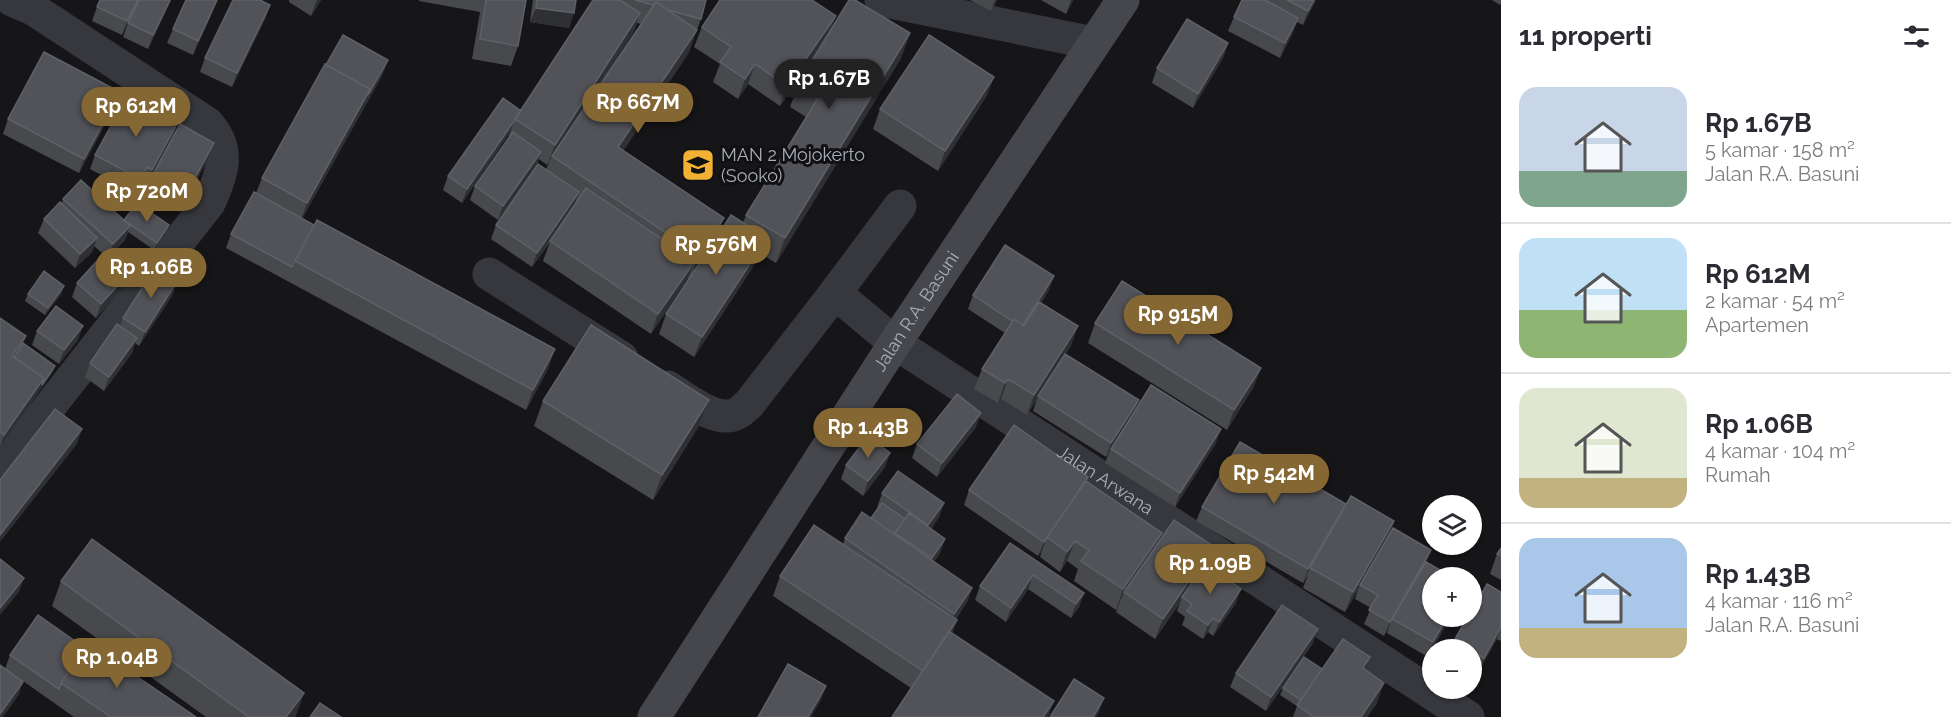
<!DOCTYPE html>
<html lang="id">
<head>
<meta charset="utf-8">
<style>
	body { margin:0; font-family:Raleway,sans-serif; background:#f7f7f7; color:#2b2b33; height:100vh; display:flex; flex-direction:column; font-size:22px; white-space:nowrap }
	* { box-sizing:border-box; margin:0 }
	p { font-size:20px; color:#7c7c81 }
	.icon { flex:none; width:33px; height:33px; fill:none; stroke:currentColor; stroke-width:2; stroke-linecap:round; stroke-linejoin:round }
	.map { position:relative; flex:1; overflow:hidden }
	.side { display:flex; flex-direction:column; background:#fff; width:450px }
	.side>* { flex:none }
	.buttons { position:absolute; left:1422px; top:495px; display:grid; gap:12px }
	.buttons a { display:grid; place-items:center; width:60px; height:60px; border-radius:50%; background:#fff; box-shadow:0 2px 4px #0004; font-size:30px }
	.price { position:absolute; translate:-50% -51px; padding:0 14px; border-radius:21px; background:#856733; color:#fff; font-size:20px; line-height:39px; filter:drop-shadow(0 2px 3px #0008) }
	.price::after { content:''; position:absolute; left:50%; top:36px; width:18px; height:14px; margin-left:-9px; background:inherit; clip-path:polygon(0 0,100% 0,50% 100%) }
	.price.current { background:#222; color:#fff }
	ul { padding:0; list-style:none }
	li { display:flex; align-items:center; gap:18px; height:150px; padding:0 18px }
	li+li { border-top:2px solid #e1e1e2 }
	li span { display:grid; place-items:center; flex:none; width:168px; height:120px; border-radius:18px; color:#555 }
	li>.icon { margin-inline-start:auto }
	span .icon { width:72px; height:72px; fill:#fffc; stroke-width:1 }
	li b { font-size:26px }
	h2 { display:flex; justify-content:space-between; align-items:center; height:72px; padding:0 18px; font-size:26px }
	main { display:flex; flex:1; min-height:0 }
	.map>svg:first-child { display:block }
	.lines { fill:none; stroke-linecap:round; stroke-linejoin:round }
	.street { stroke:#37383d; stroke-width:33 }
	.secondary { stroke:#45474d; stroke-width:33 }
	.wall { fill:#47494d; fill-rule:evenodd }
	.shaded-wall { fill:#2f3033 }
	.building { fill:#525359; stroke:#5f6168; stroke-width:1.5 }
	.labels { text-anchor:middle; stroke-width:6; stroke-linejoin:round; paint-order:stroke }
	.poi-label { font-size:18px; fill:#a8adb8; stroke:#111113; text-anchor:start }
	.street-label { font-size:18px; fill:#a8adb8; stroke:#111113 }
</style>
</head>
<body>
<main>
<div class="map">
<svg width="1501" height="717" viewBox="0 0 1501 717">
	<rect width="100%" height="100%" fill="#161618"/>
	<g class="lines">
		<g class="street">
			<path d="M881,0L1093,43"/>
			<path d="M489,274L622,358"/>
			<path d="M835,293L900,206"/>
			<path id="s1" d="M668,387C685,398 717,425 738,413C742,411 745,407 749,404L835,293L895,343L1468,717"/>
			<path d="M0,470L209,203C223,173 231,149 207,123L33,9L12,0"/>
		</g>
		<path class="secondary" id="s2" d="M654,717L895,343L1123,0"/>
	</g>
	<path class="wall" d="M139,0L122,35L92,21L97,7Z
		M171,0L148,49L123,37L128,23Z
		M289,0H321L311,16L289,2Z
		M419,0H526L518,46L511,66L472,59L480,12L419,1Z
		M533,0H576L569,28L530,22Z
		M593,0H706L701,19L688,54L623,151L718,234L743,223L746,215L806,117L790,107L799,82L815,56L780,106L748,84L738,99L713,82L720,64L694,47L702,27L910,33L901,58L776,263L761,254L759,258L694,357L659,334L666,314L689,279L688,278L651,334L543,261L550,242L532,267L491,239L496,225L546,170L549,162L547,165L539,159L536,166L498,220L470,200L475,186L508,139L510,133L462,203L443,190L448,176L521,111ZM637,23L641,24L596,90L633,33Z
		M970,0H997L991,11Z
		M1041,0H1073L1066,14Z
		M1242,0H1316L1303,25L1297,22L1293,32L1280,58L1228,31L1234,17Z
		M1492,0H1501V3L1500,5Z
		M270,5L265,19L232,87L200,72L205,58Z
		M212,13L193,55L167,43L173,29Z
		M1228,43L1223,58L1193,108L1152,83L1157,68Z
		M383,74L302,218L548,369L526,410L226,248L231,234L256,193L262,178Z
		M994,77L986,97L938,171L873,129L880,109Z
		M120,92L115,106L79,173L3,134L8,119Z
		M178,122L173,136L214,143L209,157L179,212L145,194L150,180L171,141L147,184L142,181L135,193L90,169L95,155Z
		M63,199L124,220L169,225L166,233L154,250L128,232L125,240L111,255L130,272L125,286L96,318L72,297L77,283L103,254L94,246L92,252L75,268L38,233L44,219L62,203Z
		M1049,290L1041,303L1071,346L1065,354L1139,400L1135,410L1216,443L1175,507L1105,463L1109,452L1106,457L1033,411L1037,399L1027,415L1001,399L998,403L974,389L982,369L1005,333L968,309L973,295Z
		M62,293L45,315L25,301L28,294Z
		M173,294L139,346L135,343L132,353L104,391L85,377L90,363L120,326L123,318Z
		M0,318L23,343L55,366L52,373L0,447Z
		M1095,323L1261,368L1253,388L1227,430L1088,343Z
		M37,331L78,340L59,364L32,345Z
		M709,400L700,424L653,500L534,426L543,401Z
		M976,427L937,477L912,458L917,444Z
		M890,453L885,467L863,496L841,479L846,465Z
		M1088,477L1087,481L1162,533L1160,539L1213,546L1206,564L1236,603L1213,636L1208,632L1203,639L1182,625L1185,617L1177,611L1180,603L1155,639L1116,612L1119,604L1116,610L1074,581L1078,569L1067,561L1060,572L1040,557L1042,551L1038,556L964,505L969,490Z
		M882,493L944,503L939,517L931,529L945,539L940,553L934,562L972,588L967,602L956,619L957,620L952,633L911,688L773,596L780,576L843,544L845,538L871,518L878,508H877Z
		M1346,504L1394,521L1389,535L1427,562L1432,616H1451L1428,657L1387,633L1389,627L1384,636L1364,624L1371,608L1355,599L1358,590L1345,612L1303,588L1308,575L1303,583L1196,521L1202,507Z
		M1010,543L1084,593L1079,607L1071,618L1028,589L1006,622L975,600L980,586Z
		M1501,548V580L1490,574L1497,554Z
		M61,581L304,693L295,717H206L52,606Z
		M1501,592V641L1497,639L1478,672L1472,668V650H1451L1454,641Z
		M1313,643L1266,711L1230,687L1236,673Z
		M85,648L196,717H74L23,681L18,696L5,669L10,655Z
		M1322,669L1365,670L1377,703L1367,717H1293L1297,706L1280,695L1283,688Z"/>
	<path class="shaded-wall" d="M138,0H139L122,35L127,21Z
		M170,0H171L148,49L153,35Z
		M217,0L212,13L193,55L198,41Z
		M317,0H321L311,16L316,2Z
		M995,0H997L991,11Z
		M1071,0H1073L1066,14Z
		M1314,0H1316L1303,25L1308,11Z
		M270,5L265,19L232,87L237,73Z
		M536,8L574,13L569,28L530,22Z
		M640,13L633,33L553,156H552L547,165L555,145Z
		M836,16L829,36L780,106L787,86Z
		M1298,18L1293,32L1280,58L1285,43Z
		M697,30L688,54L609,172L618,147Z
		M910,33L901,58L776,263L785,238Z
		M1228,43L1223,58L1193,108L1198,94Z
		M388,60L383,74L300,223L307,203Z
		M755,64L748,84L738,99L745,79Z
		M994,77L986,97L938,171L945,151Z
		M120,92L115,106L79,173L84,159Z
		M515,119L510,133L462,203L467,189Z
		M178,122L173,137L147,184L152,170Z
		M214,143L209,157L179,212L184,198Z
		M541,152L536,166L498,220L503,206Z
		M147,167L142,181L135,193L140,179Z
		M579,192L574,206L532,267L537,253Z
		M724,218L715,243L690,279L699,255Z
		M169,225L166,233L154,250L157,243Z
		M130,226L125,240L108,259L113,244Z
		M97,238L92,252L75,268L80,254Z
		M767,238L759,258L694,357L702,337Z
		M695,261L687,281L651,334L658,314Z
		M130,272L125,286L96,318L101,304Z
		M1054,276L1049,290L1016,340L1022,326Z
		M178,280L173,294L139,346L145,332Z
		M64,286L62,293L45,315L48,308Z
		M83,326L78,340L59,364L64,350Z
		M1078,326L1071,346L1027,415L1034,395Z
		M26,336L21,351L11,364L12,356Z
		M137,338L132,353L104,391L109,377Z
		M555,349L548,369L526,410L533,390Z
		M55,366L52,373L0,447L4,435L44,378Z
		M1261,368L1253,388L1227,430L1234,410Z
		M1008,379L1001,399L998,403L1005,383Z
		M709,400L700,424L653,500L662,475Z
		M1139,400L1134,414L1111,449L1106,457L1111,443Z
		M981,413L976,427L937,477L942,463Z
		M82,429L77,444L0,542V535Z
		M1221,429L1216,443L1175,507L1180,493Z
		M890,453L885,467L863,496L868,481Z
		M1088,477L1083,491L1047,537L1042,551L1038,556L1044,542Z
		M944,503L939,517L923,539L928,525Z
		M1346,504L1341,518L1310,568L1303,583L1308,569Z
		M1394,521L1387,541L1360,585L1358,590L1345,612L1353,592Z
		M1162,533L1155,553L1124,592L1119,604L1116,610L1123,589Z
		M945,539L940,553L927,573L932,558Z
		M1075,541L1067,561L1060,572L1067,552Z
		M1213,546L1205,566L1182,597L1180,603L1155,639L1163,619Z
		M1431,550L1426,564L1392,619L1389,627L1384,636L1390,622Z
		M1033,575L1028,589L1006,622L1011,608Z
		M24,578L19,592L0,615V608Z
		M972,588L967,602L949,628L954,614Z
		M1241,589L1236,603L1213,636L1219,622Z
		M1084,593L1079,607L1071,618L1076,604Z
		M1448,616H1451L1428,657L1433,642Z
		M1213,618L1208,632L1203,639L1208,625Z
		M957,620L950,640L923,671Z
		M1501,627L1497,639L1478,672L1484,658Z
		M1318,629L1313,643L1266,711L1271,697Z
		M1370,657L1363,677V668Z
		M23,682L18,696L3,717H0V714Z
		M1384,683L1377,703L1367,717H1361Z
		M826,686L821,700L811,717H808Z
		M304,693L295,717H286Z
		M1104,698L1099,712L1096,717H1093Z
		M1054,701L1048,717H1043Z"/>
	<path class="building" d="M100,0H138L127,21L97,7Z
		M139,0H170L153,35L128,23Z
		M186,0H217L198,41L173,29Z
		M233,0H260L270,5L237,73L205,58Z
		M486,0H526L518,46L480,39Z
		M537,0H576L574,13L536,8Z
		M593,0H620L640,13L555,145L515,119Z
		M635,0H706L701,19L668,10L656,2L653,5Z
		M720,0H812L836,16L787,86L755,64L745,79L720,62L731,47L702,27Z
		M849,0H855L910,33L785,238L746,215L820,95L799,82Z
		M1242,0H1265L1298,18L1285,43L1234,17Z
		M1287,0H1314L1308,11Z
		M656,2L697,30L618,147L724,218L699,255L552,156Z
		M1187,19L1228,43L1198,94L1157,68Z
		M343,35L388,60L368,95L370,89L326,65Z
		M929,35L994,77L945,151L880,109Z
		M44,52L120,92L84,159L8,119Z
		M325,64L370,89L307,203L262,178Z
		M128,95L178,122L152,170L147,167L140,179L95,155Z
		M503,98L521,111L467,189L448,176Z
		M180,124L214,143L184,198L150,180Z
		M513,132L541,152L503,206L475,186Z
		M538,164L579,192L537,253L496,225Z
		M81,180L130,226L113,244L63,199Z
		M586,188L695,261L658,314L550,241Z
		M254,192L314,225L295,261L292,267L231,234Z
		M60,202L97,238L80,254L44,219Z
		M137,203L169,225L157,243L124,220Z
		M731,215L767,238L702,337L666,314Z
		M317,220L555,349L533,390L295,261Z
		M1005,245L1054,276L1023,325L1014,319L1012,321L973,295Z
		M106,251L130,272L101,304L77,283Z
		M156,266L178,280L145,332L123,318Z
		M44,271L64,286L48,308L28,294Z
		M1122,281L1261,368L1234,410L1095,323Z
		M1039,302L1078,326L1034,395L1008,379L1005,383L982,369L1014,319L1024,326Z
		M56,306L83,326L64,350L37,331Z
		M0,318L26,336L12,356L44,378L4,435L0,432Z
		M117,324L137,338L109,377L90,363Z
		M591,325L709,400L662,475L543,401Z
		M23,343L55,366L42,385L44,378L14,357Z
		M1065,354L1139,400L1111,443L1038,396Z
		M1151,385L1221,429L1180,493L1111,449Z
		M957,394L981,413L942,463L917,444Z
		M55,409L82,429L0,535V480Z
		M1014,425L1088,477L1044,542L969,490Z
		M868,436L890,453L868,481L846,465Z
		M1240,442L1346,504L1308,569L1202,507Z
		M898,471L944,503L928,525L882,493Z
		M1086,481L1162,533L1123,589L1081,561L1089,550L1075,541L1067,552L1047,537Z
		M1351,496L1394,521L1353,592L1310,568Z
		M882,503L905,519L894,534L871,518Z
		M862,512L972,588L954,614L845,538Z
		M909,513L945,539L932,558L895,533Z
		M1174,520L1213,546L1163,619L1124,592Z
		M814,525L957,620L923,671L780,576Z
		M1393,528L1431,550L1390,622L1369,610L1378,595L1360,585Z
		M92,539L304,693L286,717H249L61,581Z
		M1010,543L1084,593L1076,604L1033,575L1011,608L980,586Z
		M1501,548V556L1497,554Z
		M0,559L24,578L0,608Z
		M1426,562L1454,578H1432V616H1448L1433,642L1392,619Z
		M1205,564L1241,589L1219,622L1213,618L1208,625L1187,611L1192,604L1182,597Z
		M1487,584L1501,592V627L1484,658L1472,651V650H1469L1454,641L1468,616H1472V611Z
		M1282,605L1318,629L1271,697L1236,673Z
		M38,615L85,648L61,683L59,689L10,655Z
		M949,631L1054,701L1043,717H892Z
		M1343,639L1370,657L1363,668L1384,683L1361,717H1314L1297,705Z
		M88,643L196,717H111L61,683Z
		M1304,657L1322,669L1301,700L1283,688Z
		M788,664L826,686L808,717H758Z
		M0,665L23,682L0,714Z
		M1074,679L1104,698L1093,717H1050Z
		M320,703L341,717H310Z"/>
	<defs>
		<g id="school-square" transform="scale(1.725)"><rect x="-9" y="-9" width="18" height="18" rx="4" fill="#f2b134" stroke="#111113"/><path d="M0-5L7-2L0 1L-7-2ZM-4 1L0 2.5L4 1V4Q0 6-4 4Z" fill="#111"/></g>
	</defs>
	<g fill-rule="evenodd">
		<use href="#school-square" x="698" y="165"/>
	</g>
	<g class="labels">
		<g class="poi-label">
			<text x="721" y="161">MAN 2 Mojokerto<tspan x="721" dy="21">(Sooko)</tspan></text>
		</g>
		<g class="street-label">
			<text dy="6" stroke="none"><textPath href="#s2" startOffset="483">Jalan R.A. Basuni</textPath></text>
			<text dy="6" stroke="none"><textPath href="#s1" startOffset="562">Jalan Arwana</textPath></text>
		</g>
	</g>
</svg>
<div class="buttons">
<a><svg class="icon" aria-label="layers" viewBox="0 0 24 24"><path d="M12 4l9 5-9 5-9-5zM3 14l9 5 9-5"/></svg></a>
<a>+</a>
<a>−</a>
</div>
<b class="price current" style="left:829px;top:110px">Rp 1.67B</b>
<b class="price" style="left:638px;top:134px">Rp 667M</b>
<b class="price" style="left:136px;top:138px">Rp 612M</b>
<b class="price" style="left:147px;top:223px">Rp 720M</b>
<b class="price" style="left:716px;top:276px">Rp 576M</b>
<b class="price" style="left:151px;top:299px">Rp 1.06B</b>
<b class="price" style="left:1178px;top:346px">Rp 915M</b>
<b class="price" style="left:868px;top:459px">Rp 1.43B</b>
<b class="price" style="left:1274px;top:505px">Rp 542M</b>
<b class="price" style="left:1210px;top:595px">Rp 1.09B</b>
<b class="price" style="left:117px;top:689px">Rp 1.04B</b>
</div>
<section class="side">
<h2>11 properti<svg class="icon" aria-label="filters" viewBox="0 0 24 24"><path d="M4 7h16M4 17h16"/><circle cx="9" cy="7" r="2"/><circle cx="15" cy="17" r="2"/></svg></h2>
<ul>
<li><span style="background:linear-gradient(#c9d6e8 70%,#7fa58c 0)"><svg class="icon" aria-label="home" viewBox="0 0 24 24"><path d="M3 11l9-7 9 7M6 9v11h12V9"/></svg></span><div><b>Rp 1.67B</b><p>5 kamar · 158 m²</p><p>Jalan R.A. Basuni</p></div></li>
<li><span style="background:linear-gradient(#bfe0f5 60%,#8fb573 0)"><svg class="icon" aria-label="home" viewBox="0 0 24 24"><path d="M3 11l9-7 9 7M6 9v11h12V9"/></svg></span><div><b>Rp 612M</b><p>2 kamar · 54 m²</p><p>Apartemen</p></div></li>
<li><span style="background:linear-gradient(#dfe7d0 75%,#c2b280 0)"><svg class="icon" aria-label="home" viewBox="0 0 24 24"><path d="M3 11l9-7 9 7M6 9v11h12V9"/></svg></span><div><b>Rp 1.06B</b><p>4 kamar · 104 m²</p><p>Rumah</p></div></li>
<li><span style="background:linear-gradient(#a9c7e8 75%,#c2b280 0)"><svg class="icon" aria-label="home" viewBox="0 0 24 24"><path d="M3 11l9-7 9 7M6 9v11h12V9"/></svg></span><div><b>Rp 1.43B</b><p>4 kamar · 116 m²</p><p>Jalan R.A. Basuni</p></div></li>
</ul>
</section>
</main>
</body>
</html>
